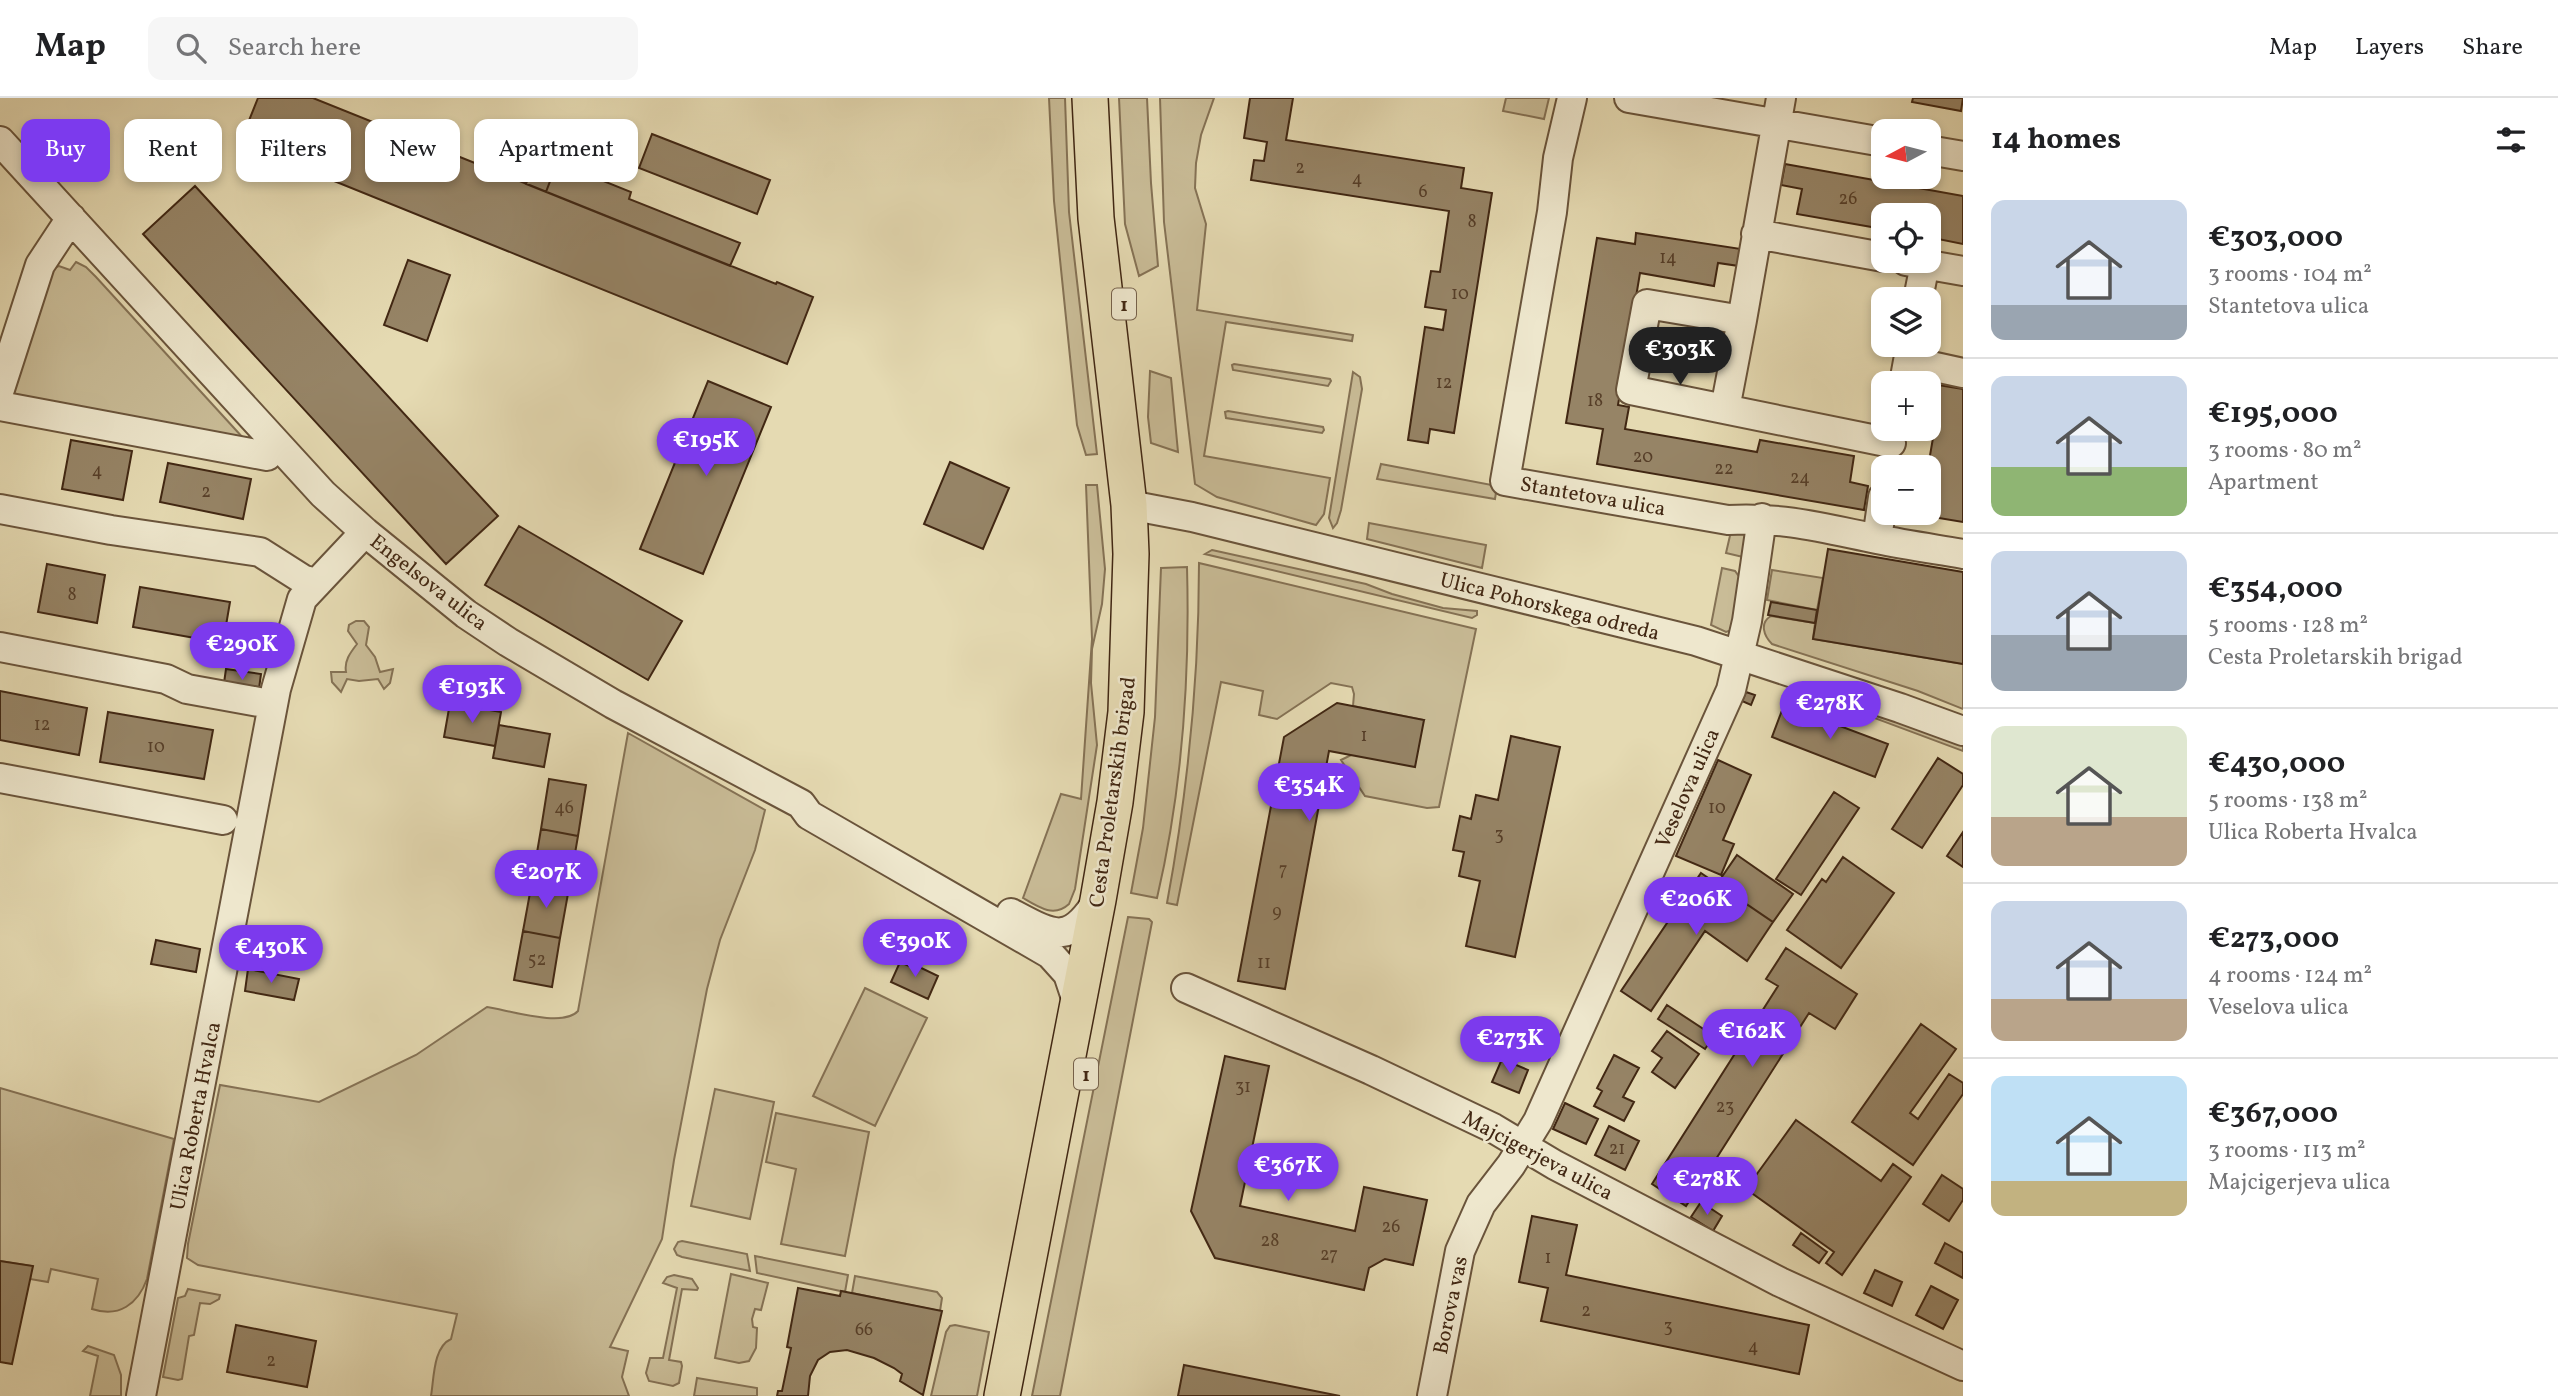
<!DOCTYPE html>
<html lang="en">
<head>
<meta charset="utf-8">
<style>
	body { margin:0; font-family:Vollkorn,serif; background:#f6f6f6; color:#202124; height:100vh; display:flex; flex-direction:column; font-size:26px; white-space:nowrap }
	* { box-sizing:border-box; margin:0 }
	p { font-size:23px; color:#757577 }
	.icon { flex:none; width:38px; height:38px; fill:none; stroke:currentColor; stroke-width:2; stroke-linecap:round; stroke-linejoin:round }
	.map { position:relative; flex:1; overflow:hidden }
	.side { display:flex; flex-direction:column; background:#fff; width:595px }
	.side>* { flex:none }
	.hud { position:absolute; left:21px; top:21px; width:665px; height:63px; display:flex; gap:14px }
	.needle { width:46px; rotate:263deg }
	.controls { position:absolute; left:1871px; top:21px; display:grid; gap:14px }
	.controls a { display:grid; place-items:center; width:70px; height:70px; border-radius:14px; background:#fff; box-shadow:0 4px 10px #0003; font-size:35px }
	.price { position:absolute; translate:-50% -60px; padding:0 16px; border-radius:24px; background:#7c3aed; color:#fff; font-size:23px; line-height:46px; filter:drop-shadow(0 2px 4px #0008) }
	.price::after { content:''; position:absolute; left:50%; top:42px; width:21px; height:16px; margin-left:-10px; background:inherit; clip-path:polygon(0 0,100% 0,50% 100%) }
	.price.selected { background:#222; color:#fff }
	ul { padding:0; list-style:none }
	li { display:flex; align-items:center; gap:21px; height:175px; padding:0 28px }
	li+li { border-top:2px solid #e0e0e0 }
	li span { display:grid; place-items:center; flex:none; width:196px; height:140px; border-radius:14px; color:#555 }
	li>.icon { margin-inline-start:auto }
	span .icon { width:84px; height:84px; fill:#fffc; stroke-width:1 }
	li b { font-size:30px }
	h2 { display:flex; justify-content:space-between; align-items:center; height:84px; padding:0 28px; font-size:30px }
	.pill { padding:0 24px; border-radius:14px; background:#fff; box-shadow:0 4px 10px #0003; font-size:24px; line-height:63px }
	.pill.selected { background:#7c3aed; color:#fff }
	header { display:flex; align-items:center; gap:42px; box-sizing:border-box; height:98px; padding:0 35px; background:#fff; border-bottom:2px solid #e0e0e0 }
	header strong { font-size:33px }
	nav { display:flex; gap:38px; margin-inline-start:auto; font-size:24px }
	.search { width:490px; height:63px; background:#f6f6f6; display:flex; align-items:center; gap:18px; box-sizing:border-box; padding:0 24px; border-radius:14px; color:#757577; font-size:26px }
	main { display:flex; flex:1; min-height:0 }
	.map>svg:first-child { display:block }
	.green { fill:#c9bc97; stroke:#857255; stroke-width:2 }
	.building { fill:#968466; stroke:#412713; stroke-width:2 }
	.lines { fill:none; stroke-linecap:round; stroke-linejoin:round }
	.minor-casing { stroke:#6a543b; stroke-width:32 }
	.major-casing { stroke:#412713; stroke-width:38 }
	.minor { stroke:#eee7cd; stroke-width:28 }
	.major { stroke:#e5dab2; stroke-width:35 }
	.labels { text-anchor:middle; stroke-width:5; stroke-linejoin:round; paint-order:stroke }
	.number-label { font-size:18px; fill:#563e28 }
	.shield { fill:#eee7cd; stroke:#75614b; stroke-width:2 }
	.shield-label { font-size:19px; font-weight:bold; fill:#412713 }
	.street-label { font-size:21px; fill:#412713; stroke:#eee7cd }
</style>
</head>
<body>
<header>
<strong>Map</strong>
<div class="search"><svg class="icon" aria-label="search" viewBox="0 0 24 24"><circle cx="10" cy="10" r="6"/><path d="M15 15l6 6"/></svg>Search here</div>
<nav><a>Map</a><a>Layers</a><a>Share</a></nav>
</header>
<main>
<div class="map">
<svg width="1963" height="1298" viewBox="0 0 1963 1298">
	<rect width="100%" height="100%" fill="#e5dab2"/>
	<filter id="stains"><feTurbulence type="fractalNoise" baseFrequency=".00286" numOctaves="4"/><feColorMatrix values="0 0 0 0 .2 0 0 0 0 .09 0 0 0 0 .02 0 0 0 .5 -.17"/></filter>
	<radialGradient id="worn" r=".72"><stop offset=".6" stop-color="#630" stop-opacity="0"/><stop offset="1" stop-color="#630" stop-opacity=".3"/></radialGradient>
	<path class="green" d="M1049,0H1065L1069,114L1097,356L1086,357L1077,327L1054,103Z
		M1119,0H1147L1151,85L1158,168L1139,178L1125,126Z
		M1160,0H1214L1201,37L1196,65L1195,90L1206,126L1197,212L1353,237L1352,243L1226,224L1204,358L1330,380L1324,416L1316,427L1217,399L1195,386L1164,124Z
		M1506,0H1549L1544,21L1503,13Z
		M76,164L86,169L96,179L255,353L5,306L36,210L54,170L59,168L70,172Z
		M1234,266L1330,281L1331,283L1328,288L1233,272L1232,267Z
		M1150,273L1171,280L1178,354L1151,345L1148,319Z
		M1353,274L1360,279L1362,291L1341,412L1337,425L1333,430L1329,420Z
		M1228,313L1323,329L1324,332L1322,335L1226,320L1225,314Z
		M1381,366L1497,388L1495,401L1377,381Z
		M1086,387H1097L1105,471L1102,506L1092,551L1091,585L1097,647L1075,791L1069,806C1054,820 1038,809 1023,800L1061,696L1081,701L1092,541Z
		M1369,425L1486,447L1482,470L1367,441Z
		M1734,428L1746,436L1743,459L1726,455L1732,429Z
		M1212,452L1366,486L1392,496L1443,510L1477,513V517L1472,520L1205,456Z
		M1199,465L1476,531L1439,709L1427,710L1365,698L1341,662L1423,622L1353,608L1354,596L1352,589L1331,585L1277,621L1259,617L1263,593L1221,584L1177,807L1167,805C1188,692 1199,580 1199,465Z
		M1187,469C1190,579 1182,693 1157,800L1131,795L1143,730L1155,619L1161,470Z
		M1722,470L1735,473L1743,484L1732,532L1726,534L1711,527Z
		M1772,472L1823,480L1817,512L1767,502Z
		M1771,518L1815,525L1813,541L1963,566V611L1918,593L1772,546C1764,538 1759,525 1771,518Z
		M356,523H364L369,529L366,547L375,559L380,574L393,571L390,585L384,591L378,581L359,583L347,581L341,594L332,584L331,574H346C344,563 350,555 357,546L348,533L349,527Z
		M1770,581L1963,645V653Z
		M628,635L765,712L755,752L720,842L707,891L674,1062L662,1141L610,1249L628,1253L622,1279L629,1298H431C434,1281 433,1249 451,1241L457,1216L198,1167L187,1160L188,1146L220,987L319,1004L416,957L487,909C508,912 563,930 578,913Z
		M1128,819L1149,821L1152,824L1060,1298H1032Z
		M865,890L927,920L875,1028L813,998Z
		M0,990L174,1041L147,1181C138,1206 119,1220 92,1211L98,1181L51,1171L48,1184L30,1181L32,1168L0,1163Z
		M715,991L774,1004L750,1121L691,1108Z
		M776,1015L869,1034L845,1158L781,1146L796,1071L766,1064Z
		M682,1143L747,1156L750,1173L682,1159L677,1157L674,1151L678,1144Z
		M755,1158L848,1177L845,1194L757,1175Z
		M731,1176L768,1185L761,1212L755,1211L752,1221L753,1229L757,1230L756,1250L749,1263L739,1265L715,1260Z
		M674,1177L692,1181L698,1190L697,1192L682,1191L669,1262L681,1264L682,1268L679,1285L673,1288L649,1283L646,1275L650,1260H663L677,1190L663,1185L667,1179Z
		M855,1178L937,1194L942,1200L940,1213L852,1195Z
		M188,1191L220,1197L219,1201L210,1206L200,1205L194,1237L189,1238L182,1281L178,1282L163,1279L178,1200L185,1198Z
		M955,1227L989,1234L977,1298H931L946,1234L950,1228Z
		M88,1248L114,1257L121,1277V1298H90L98,1258L83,1253Z
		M697,1280L757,1290V1298H694Z"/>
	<path class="building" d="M258,0H313L776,186L777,184L813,199L787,266L240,45Z
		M1250,0H1293L1286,42L1464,70L1461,90L1492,95L1454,335L1430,331L1428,345L1408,342L1425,229L1443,232L1446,212L1425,209L1431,173L1440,174L1449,113L1251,82L1254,62L1264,63L1267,44L1244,40Z
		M1913,0H1963L1961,13L1912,4Z
		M652,36L770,82L757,116L639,70Z
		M544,41L563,49L546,94L526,86Z
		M563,49L578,55L571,70L631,94L629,101L740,145L730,168L546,94Z
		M1785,66L1963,98V146L1928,139V117H1883V131L1797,116L1802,91L1781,87Z
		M195,88L498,418L446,466L143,136Z
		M1636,135L1741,151L1739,168L1718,165L1714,188L1640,175L1618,307L1629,309L1625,331L1757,354L1760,342L1854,358L1850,384L1868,388L1864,412L1597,366L1603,331L1566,325L1597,140L1635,146Z
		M408,162L450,177L427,243L384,227Z
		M708,283L771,309L703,476L640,451Z
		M1913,283L1963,291V424L1909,415H1928V369L1933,340L1904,335L1905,331H1928V285H1912Z
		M71,342L132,353L123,402L62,391Z
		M950,364L1009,390L983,451L924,426Z
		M168,365L251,381L243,421L160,404Z
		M519,428L682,523L648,582L485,487Z
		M1828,451L1963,474V566L1813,541Z
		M47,466L105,477L97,525L38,514Z
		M140,489L230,504L223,545L133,529Z
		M1771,504L1817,512L1815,525L1768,517Z
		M226,571L261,576L258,598L223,592Z
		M0,593L87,610L79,657L0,642Z
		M1746,594L1755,597L1751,607L1742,603Z
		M450,605L501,614L495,648L444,639Z
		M1337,605L1424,622L1415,669L1329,653L1285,891L1238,883L1284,639Z
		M1784,607L1888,646L1875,679L1772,639Z
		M108,614L213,632L204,681L100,664Z
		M499,627L550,636L544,669L493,660Z
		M1511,638L1560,649L1515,859L1466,848L1480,783L1459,778L1464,754L1453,752L1460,718L1471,721L1476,697L1498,702Z
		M1938,660L1963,676V687L1922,750L1892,731Z
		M1718,662L1751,677L1723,742L1734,746L1721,777L1676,758Z
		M549,681L586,687L578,738L541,731Z
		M1834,694L1859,710L1801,797L1776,781Z
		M541,731L578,738L569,790L532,784Z
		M1963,734V769L1947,758Z
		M1737,757L1793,796L1773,824L1717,786Z
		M1843,759L1894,795L1841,870L1787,832L1822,781L1826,784Z
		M1701,775L1773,824L1747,863L1705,833L1651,913L1621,893Z
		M532,784L569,790L560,840L523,833Z
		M902,825L924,836L909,868L887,858Z
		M523,833L560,840L552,889L514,882Z
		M156,842L200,851L196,874L151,866Z
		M1786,850L1857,896L1835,931L1809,915L1686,1108L1652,1086L1778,888L1766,881Z
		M900,864L909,868L911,865L938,878L928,901L891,884Z
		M248,871L299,881L294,902L245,893Z
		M1667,907L1714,938L1705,951L1658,921Z
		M1921,926L1956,951L1910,1015L1918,1021L1949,976L1963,985V996L1913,1067L1852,1024Z
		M1667,933L1699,956L1675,990L1652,974L1662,960L1652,953Z
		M1614,957L1639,970L1623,999L1634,1004L1624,1023L1594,1008L1602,993L1597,990Z
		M1225,958L1269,968L1240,1108L1355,1133L1364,1089L1427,1102L1413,1167L1385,1161L1369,1170L1364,1192L1215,1160L1191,1113Z
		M1502,961L1528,972L1519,995L1492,984Z
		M1565,1005L1598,1021L1586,1046L1553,1031Z
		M1796,1022L1881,1083L1893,1066L1911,1079L1842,1177L1826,1165L1834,1154L1746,1091Z
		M1609,1028L1639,1043L1625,1072L1595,1057Z
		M1942,1077L1963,1091V1102L1949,1123L1923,1106Z
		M1701,1104L1722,1118L1713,1133L1691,1119Z
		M1532,1118L1577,1127L1566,1177L1809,1227L1799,1276L1541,1223L1548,1190L1519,1184Z
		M1801,1135L1827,1154L1819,1165L1793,1147Z
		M1945,1145L1963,1155V1180L1935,1165Z
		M0,1163L33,1168L12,1266L0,1264Z
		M1875,1172L1902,1184L1892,1208L1864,1195Z
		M1931,1188L1958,1202L1943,1231L1916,1217Z
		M798,1190L840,1198L841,1193L942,1213L923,1297L900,1283L902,1276L894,1270L874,1260L847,1252L830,1254L818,1262L810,1278L808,1298H777L778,1293H782L791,1250L787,1249Z
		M236,1227L316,1243L307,1289L227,1274Z
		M1184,1267L1340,1298H1178Z"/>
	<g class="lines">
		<g class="minor-casing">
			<path id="minor" d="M1572,0L1558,60L1552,114L1505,383L1728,422C1785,419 1823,430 1877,441C1906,447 1934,451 1963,456
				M1629,0L1883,44
				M1781,0L1742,222L1647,206L1631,292L1891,345
				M0,43L323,396L365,434L466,516L508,544L613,606L801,706L809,717L1050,856L1068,876L1078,906
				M1928,52L1963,58
				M1756,136L1883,159
				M1906,163L1963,173
				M1918,201L1925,166
				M1904,285L1908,263L1963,275
				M0,291L40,167L71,120
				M0,308L267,358
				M1725,311L1742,222
				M1129,407L1192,419L1696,543L1900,610L1963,633
				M0,411L111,432L260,454L304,482L317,485
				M1877,441L1883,399
				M0,549L166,581L187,591L259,604
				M0,680L223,722
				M1011,815C1054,838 1069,848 1098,802
				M1186,890L1371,972L1493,1030L1555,1067L1780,1184L1963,1268
				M141,1298L276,591L302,501L365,434
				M1432,1298L1460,1153L1481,1106L1511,1067L1538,1023L1731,592L1747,523L1762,420"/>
		</g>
		<g class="major-casing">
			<path id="major" d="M1002,1298L1098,802L1115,704L1126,614L1131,456L1129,407L1096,120L1090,0"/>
		</g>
		<use href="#minor" class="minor"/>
		<use href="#major" class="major"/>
	</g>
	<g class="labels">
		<g class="number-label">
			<text x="1300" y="75">2</text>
			<text x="1357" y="86">4</text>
			<text x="1423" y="99">6</text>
			<text x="1848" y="106">26</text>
			<text x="1472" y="129">8</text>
			<text x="1668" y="165">14</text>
			<text x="1460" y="201">10</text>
			<text x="1444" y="290">12</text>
			<text x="1595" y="308">18</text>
			<text x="1643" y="364">20</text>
			<text x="1724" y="376">22</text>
			<text x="97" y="378">4</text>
			<text x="1800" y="385">24</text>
			<text x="206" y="399">2</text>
			<text x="72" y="502">8</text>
			<text x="42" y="632">12</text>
			<text x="1364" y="643">1</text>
			<text x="156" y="654">10</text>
			<text x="564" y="715">46</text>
			<text x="1717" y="715">10</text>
			<text x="1499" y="742">3</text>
			<text x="1283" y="777">7</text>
			<text x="1277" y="819">9</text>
			<text x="537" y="867">52</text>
			<text x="1264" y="870">11</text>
			<text x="1243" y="994">31</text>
			<text x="1725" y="1014">23</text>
			<text x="1617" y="1056">21</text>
			<text x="1391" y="1134">26</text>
			<text x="1270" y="1148">28</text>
			<text x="1329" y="1162">27</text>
			<text x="1548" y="1165">1</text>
			<text x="1586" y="1218">2</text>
			<text x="1668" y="1234">3</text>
			<text x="864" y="1237">66</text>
			<text x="1753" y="1254">4</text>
			<text x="271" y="1268">2</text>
		</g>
		<g class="shield">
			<rect x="1112" y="190.5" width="24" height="31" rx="5"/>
			<rect x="1074" y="960.5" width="24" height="31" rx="5"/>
		</g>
		<g class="shield-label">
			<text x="1124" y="213">1</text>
			<text x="1086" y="983">1</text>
		</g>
		<g class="street-label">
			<text transform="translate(1593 398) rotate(10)" y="7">Stantetova ulica</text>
			<text transform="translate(429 484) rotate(38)" y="7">Engelsova ulica</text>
			<text transform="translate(1550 508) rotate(14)" y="7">Ulica Pohorskega odreda</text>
			<text transform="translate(1687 690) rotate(-66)" y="7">Veselova ulica</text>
			<text transform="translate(1112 694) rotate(-82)" y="7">Cesta Proletarskih brigad</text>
			<text transform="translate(195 1018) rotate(-79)" y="7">Ulica Roberta Hvalca</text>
			<text transform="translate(1538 1057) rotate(28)" y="7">Majcigerjeva ulica</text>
			<text transform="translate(1450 1207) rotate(-78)" y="7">Borova vas</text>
		</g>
	</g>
	<rect width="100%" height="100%" filter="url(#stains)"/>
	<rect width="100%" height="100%" fill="url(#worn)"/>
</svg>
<div class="controls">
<a><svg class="needle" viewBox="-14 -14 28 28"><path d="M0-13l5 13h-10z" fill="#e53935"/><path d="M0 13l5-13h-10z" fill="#757577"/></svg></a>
<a><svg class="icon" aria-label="locate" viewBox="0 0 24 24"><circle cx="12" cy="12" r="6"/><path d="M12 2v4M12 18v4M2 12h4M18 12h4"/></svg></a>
<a><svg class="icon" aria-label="layers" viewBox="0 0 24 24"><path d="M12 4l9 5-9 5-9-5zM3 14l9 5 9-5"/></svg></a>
<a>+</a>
<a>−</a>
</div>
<b class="price selected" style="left:1680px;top:289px">€303K</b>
<b class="price" style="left:706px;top:380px">€195K</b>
<b class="price" style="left:242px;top:584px">€290K</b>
<b class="price" style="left:472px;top:627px">€193K</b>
<b class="price" style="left:1830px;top:643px">€278K</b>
<b class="price" style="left:1309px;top:725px">€354K</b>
<b class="price" style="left:546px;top:812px">€207K</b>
<b class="price" style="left:1696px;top:839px">€206K</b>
<b class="price" style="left:915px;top:881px">€390K</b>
<b class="price" style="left:271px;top:887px">€430K</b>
<b class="price" style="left:1752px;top:971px">€162K</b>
<b class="price" style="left:1510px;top:978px">€273K</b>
<b class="price" style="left:1288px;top:1105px">€367K</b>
<b class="price" style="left:1707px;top:1119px">€278K</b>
<div class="hud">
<a class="pill selected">Buy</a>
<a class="pill">Rent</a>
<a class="pill">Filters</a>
<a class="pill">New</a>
<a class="pill">Apartment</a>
</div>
</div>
<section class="side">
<h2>14 homes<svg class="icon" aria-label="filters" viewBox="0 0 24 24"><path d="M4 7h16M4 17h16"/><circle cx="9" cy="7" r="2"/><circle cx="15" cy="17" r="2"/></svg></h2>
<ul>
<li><span style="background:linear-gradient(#c9d6e8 75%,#9aa5b1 0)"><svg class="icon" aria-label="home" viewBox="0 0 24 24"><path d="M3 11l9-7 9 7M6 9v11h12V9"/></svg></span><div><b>€303,000</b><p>3 rooms · 104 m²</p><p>Stantetova ulica</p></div></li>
<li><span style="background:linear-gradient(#c9d6e8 65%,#8fb573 0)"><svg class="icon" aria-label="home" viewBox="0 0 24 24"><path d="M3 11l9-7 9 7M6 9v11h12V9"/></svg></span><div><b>€195,000</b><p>3 rooms · 80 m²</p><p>Apartment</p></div></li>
<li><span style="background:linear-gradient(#c9d6e8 60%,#9aa5b1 0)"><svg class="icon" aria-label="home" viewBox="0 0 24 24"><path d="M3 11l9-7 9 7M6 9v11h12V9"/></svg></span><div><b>€354,000</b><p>5 rooms · 128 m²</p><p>Cesta Proletarskih brigad</p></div></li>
<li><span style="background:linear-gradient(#dfe7d0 65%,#b9a48a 0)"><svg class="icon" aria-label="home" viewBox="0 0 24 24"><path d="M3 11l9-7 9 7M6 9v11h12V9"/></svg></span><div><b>€430,000</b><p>5 rooms · 138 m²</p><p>Ulica Roberta Hvalca</p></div></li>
<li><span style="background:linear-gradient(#c9d6e8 70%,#b9a48a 0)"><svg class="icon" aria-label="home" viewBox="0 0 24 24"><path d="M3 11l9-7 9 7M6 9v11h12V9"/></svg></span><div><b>€273,000</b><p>4 rooms · 124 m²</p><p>Veselova ulica</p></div></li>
<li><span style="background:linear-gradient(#bfe0f5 75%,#c2b280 0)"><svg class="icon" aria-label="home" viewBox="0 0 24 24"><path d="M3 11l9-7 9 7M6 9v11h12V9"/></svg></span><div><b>€367,000</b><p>3 rooms · 113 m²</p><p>Majcigerjeva ulica</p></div></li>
</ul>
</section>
</main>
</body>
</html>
